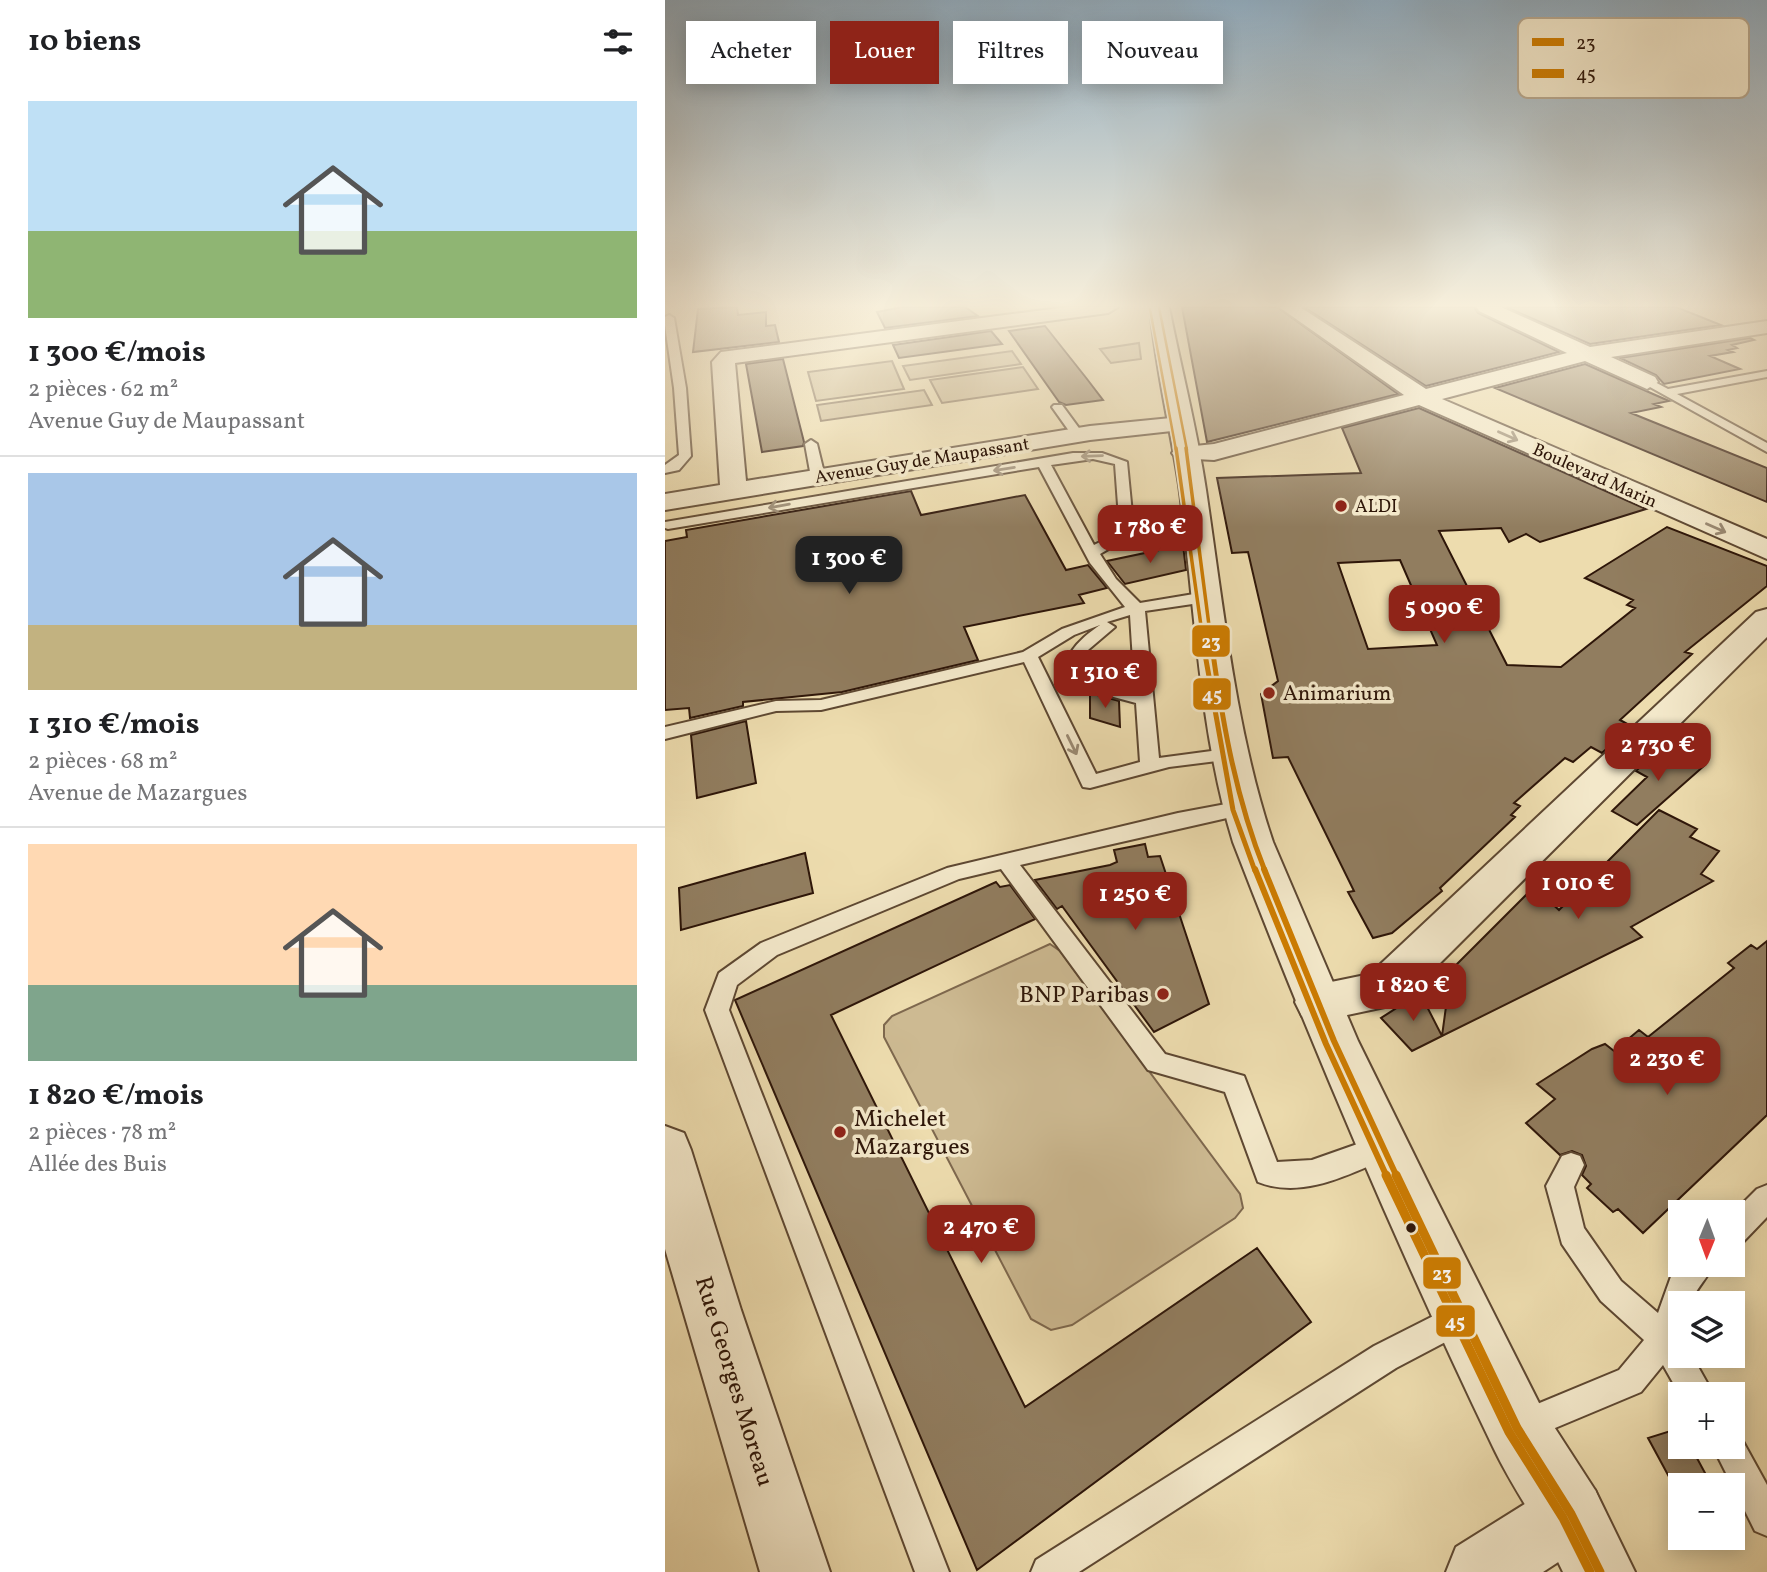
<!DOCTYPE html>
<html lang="fr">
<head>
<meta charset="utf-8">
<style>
	body { margin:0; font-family:Vollkorn,serif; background:#f6f6f6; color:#202124; height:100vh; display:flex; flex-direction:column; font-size:26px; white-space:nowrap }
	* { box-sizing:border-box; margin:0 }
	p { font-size:23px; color:#757577 }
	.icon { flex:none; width:38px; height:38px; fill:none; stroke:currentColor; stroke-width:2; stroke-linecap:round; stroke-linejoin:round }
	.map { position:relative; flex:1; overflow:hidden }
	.side { display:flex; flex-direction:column; background:#fff; width:665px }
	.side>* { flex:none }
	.hud { position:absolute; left:21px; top:21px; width:665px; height:63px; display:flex; gap:14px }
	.needle { width:46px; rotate:181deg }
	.tools { position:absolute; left:1003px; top:1200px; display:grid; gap:14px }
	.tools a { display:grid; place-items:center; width:77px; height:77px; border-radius:0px; background:#fff; box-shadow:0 4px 18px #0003; font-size:35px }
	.price { position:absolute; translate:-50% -60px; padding:0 16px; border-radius:14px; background:#8f2418; color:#fff; font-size:23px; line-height:46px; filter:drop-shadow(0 2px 4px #0008) }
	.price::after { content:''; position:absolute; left:50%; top:42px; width:21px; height:16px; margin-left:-10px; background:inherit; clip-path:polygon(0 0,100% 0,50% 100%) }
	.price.current { background:#222; color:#fff }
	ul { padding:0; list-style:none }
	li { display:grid; align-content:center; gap:14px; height:371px; padding:0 28px }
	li+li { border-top:2px solid #e0e0e0 }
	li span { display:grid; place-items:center; height:217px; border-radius:0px; color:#555 }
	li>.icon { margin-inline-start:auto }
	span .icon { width:126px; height:126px; fill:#fffc; stroke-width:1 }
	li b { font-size:30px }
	h2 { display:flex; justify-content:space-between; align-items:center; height:84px; padding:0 28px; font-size:30px }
	.tag { padding:0 24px; border-radius:0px; background:#fff; box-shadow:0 4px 18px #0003; font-size:24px; line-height:63px }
	.tag.current { background:#8f2418; color:#fff }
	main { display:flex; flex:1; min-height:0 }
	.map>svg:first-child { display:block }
	.green { fill:#cdba92; stroke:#7e684e; stroke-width:2 }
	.building { fill:#917d5f; stroke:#2e1609; stroke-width:2; fill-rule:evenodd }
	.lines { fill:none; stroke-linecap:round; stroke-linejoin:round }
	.service-casing { stroke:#5e4832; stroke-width:4 }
	.minor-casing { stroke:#5e4832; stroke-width:4 }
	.tertiary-casing { stroke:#5e4832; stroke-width:4 }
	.service { fill:#f3e8ca; fill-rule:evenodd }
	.minor { fill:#f3e8ca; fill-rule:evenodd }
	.tertiary { fill:#f3e8ca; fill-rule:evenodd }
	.bus-1-far4-casing { stroke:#f3e8ca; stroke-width:5 }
	.bus-1-far3-casing { stroke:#f3e8ca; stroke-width:7 }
	.bus-1-far2-casing { stroke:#f3e8ca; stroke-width:10 }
	.bus-1-far1-casing { stroke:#f3e8ca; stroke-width:11 }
	.bus-1-casing { stroke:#f3e8ca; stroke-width:14 }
	.bus-2-far4-casing { stroke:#f3e8ca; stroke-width:5 }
	.bus-2-far3-casing { stroke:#f3e8ca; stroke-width:7 }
	.bus-2-far2-casing { stroke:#f3e8ca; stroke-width:10 }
	.bus-2-far1-casing { stroke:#f3e8ca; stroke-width:11 }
	.bus-2-casing { stroke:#f3e8ca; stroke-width:14 }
	.bus-1-far4 { stroke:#cd7c01; stroke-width:2.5 }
	.bus-1-far3 { stroke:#cd7c01; stroke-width:3.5 }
	.bus-1-far2 { stroke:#cd7c01; stroke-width:5 }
	.bus-1-far1 { stroke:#cd7c01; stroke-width:6 }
	.bus-1 { stroke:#cd7c01; stroke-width:9 }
	.bus-2-far4 { stroke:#cd7c01; stroke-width:2.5 }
	.bus-2-far3 { stroke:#cd7c01; stroke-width:3.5 }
	.bus-2-far2 { stroke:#cd7c01; stroke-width:5 }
	.bus-2-far1 { stroke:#cd7c01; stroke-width:6 }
	.bus-2 { stroke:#cd7c01; stroke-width:9 }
	.oneway { stroke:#9a8a73 }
	.poi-dot { fill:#8f2418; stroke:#f3e8ca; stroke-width:2.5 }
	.bus-dot { fill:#2e1609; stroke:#f3e8ca; stroke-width:2.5 }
	.labels { text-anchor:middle; stroke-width:7; stroke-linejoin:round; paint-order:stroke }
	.far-street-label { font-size:18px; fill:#2e1609; stroke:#f3e8ca }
	.far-poi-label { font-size:18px; fill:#2e1609; stroke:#f3e8ca; text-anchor:start }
	.poi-label { font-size:21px; fill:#2e1609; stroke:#f3e8ca; text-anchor:start }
	.near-poi-label { font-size:24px; fill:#2e1609; stroke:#f3e8ca; text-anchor:end }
	.near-street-label { font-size:24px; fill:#2e1609; stroke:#f3e8ca }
	.key { fill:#f3e8ca; stroke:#b8a990; stroke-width:2 }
	.key-label { font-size:19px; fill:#2e1609 }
	.line-badge { stroke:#f3e8ca; stroke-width:2.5 }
	.badge-label { font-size:19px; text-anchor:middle; font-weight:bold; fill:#fff }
</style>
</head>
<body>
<main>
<section class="side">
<h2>10 biens<svg class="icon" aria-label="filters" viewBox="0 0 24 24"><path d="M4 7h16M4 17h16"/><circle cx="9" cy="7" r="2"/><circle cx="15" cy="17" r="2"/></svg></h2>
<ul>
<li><span style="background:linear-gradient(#bfe0f5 60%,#8fb573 0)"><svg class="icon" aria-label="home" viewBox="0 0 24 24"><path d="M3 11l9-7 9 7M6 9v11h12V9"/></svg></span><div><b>1 300 €/mois</b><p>2 pièces · 62 m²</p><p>Avenue Guy de Maupassant</p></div></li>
<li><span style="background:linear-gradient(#a9c7e8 70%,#c2b280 0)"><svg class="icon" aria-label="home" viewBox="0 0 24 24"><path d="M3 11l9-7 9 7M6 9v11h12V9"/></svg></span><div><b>1 310 €/mois</b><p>2 pièces · 68 m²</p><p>Avenue de Mazargues</p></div></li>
<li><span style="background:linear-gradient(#ffd9b3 65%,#7fa58c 0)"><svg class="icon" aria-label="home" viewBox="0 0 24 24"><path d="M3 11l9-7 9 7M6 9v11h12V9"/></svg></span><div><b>1 820 €/mois</b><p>2 pièces · 78 m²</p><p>Allée des Buis</p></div></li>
</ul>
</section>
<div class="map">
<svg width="1102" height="1572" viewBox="0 0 1102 1572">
	<rect width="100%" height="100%" fill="#eddcae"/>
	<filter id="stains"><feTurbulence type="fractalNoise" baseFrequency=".00286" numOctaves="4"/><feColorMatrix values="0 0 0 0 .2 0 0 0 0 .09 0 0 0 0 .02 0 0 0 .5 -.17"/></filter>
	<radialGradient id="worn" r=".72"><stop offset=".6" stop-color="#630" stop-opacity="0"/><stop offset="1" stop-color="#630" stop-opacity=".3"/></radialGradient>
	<path class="green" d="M474,343L476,359L446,363L435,349Z
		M347,351L356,364L245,380L238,366Z
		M227,361L239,389L151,401L143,372Z
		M358,367L373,389L277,403L265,380Z
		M259,390L267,405L156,421L152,405Z
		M385,944L395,951L575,1194L578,1208L570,1218L407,1325L386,1330L366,1319L219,1037V1025L227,1016Z"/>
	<path class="building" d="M72,307L73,315L101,312V326L110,325L114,342L28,352L33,309Z
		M237,307H300L313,316L220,328L212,312Z
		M517,307H612L733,394L542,442Z
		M639,307H809L813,313L894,352L761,386Z
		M841,307H1011L1056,325L925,344Z
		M380,326L422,379L438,400L401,405L394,402L344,331Z
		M326,331L337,344L234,358L228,345Z
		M1085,338L1089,340L1067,345L1072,348L1063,350L1068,352L1045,356L1075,369L999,384L991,375L955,358Z
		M118,359L139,442L138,446L97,452L81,364Z
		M920,364L1004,401L989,404L996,407L966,413L1102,468V502L830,388Z
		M754,408L981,509L875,542L861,534L844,542L836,528L774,531L842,665L896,667L970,608L962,605L968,600L920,578L1002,527L1102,566V586L1020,652L1027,654L955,720L966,726L937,753L926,747L908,762L900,758L849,803L855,806L846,815L850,817L775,888L777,891L727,933L708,938L683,892L689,891L623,757L608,758L596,694L613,681L583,552L567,553L552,478L696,473L677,428ZM735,560L772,645L703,649L673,563Z
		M246,491L256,515L360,495L401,570L423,565L442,588L414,595L419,603L299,627L313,660L177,692L78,702V706L25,718L24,708L0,710V541L22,537L21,530Z
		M518,545L521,570L460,584L442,561Z
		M426,651L452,658L453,685L425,677Z
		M425,693L454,701L455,727L425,718Z
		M81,721L91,783L32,798L26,735Z
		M999,743L1040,765L972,825L947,811L982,777L971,771Z
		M994,810L1032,829L1025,837L1054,851L1036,874L1048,881L966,927L977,937L777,1036L786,970L869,887L894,910Z
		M480,844L483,857L495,856L544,1004L489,1032L397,906L392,909L370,880L445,865L452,862L449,850Z
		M140,853L148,893L16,930L14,888Z
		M331,882L335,887L345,885L370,919L166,1015L360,1407L592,1248L646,1322L312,1570L70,1000Z
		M1102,941V1115L978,1233L953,1209L948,1212L922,1188L926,1184L917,1175L921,1166L917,1155L907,1151L895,1155L861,1123L890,1099L872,1084L927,1049L940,1044L949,1051L974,1030L983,1037L1069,968L1063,963L1086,945L1092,949Z
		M755,993L777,1036L747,1051L716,1018Z
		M1015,1428V1447H1026L1047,1486H1009L983,1438Z"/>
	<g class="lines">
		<g class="service-casing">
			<path id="service" d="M4,315L9,318L21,388L26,456L14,470L0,473V465L14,455L9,388L0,325V317Z
				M1102,371V377L1012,394L1102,443V452L976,382L986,380L1003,389Z
				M389,405H397L419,435L417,438H409L387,407Z
				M146,440L152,444L160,477L153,481L146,477L140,444Z
				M408,453H437L462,462L469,534L435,554L451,579L475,603L541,592L549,597L541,602L480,611L494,758L569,748L576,750L578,754L576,758L504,767L425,788L418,787L359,662L156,710L111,711L0,739V727L111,701L156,700L358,652L397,629L460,607L425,563L374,467L3,529L0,528V522ZM428,459L450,464L455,532L429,545L386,465ZM465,615L470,692L418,678L423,650L450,627L442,622ZM435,625C416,638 391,659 404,685L471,703L475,762L431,774L373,657L409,635Z
				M577,801L584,803L587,808L584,813L355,865L500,1054L579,1076L612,1162L647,1160L718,1135L727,1138L731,1147L727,1156C686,1173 639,1200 593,1182L560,1092L483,1070L336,869L294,879L112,955L72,985L64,1010L284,1572H250L40,1010L54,973L96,943L282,868L513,813Z
				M906,1153L915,1156L919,1165L909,1187L919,1228L956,1281L993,1313L1008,1271L1015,1264L1048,1265C1042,1280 1030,1288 1026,1304H1015V1356H1027L1049,1395H1015L998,1365L976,1392L859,1441L848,1436L843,1425L848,1414L954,1370L979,1340L936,1301L897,1244L881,1186L897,1156Z
				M1102,1185V1217L1078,1242L1068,1246V1213L1092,1189Z
				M796,1302L807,1306L811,1317L807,1328L731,1368L414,1572H366L371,1560L709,1346Z
				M1068,1432L1075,1436L1102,1485V1536L1090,1531L1048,1447H1068Z"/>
		</g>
		<g class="minor-casing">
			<path id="minor" d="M402,307H453L443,313L70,363L81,481L425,426L516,417L525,419L528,424L525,429L425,440L0,510V494L55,485L47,362L56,352Z
				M614,307H635L761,389L902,353L814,311L812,307H836L925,347L1102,321V333L946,357L990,377L993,382L982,389L920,361L777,399L1102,539V559L754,405L549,460L511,458L507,453L511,448L549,444L739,395Z
				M1102,609V637L734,1004L654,1021L637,1016L630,1002L637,988L705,974L1091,612Z
				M0,1126L19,1133L26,1150L76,1310L165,1572H95L0,1249Z
				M906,1480L930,1490L940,1514L930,1538L878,1572H781L791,1547L882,1490Z"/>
		</g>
		<g class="tertiary-casing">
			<path id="tertiary" d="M485,307H504C516,368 532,429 541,490C558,605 571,733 608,842L693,1041L766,1189L875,1405L930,1490L970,1572H898C878,1529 848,1490 828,1447C733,1249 647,1047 568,842C533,727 530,603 514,485C505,426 490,366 485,307Z"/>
		</g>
		<use href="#service" class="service"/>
		<use href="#minor" class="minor"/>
		<use href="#tertiary" class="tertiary"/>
		<g class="bus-1-far4-casing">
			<path id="bus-1-far4" d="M494,307L522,450"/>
		</g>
		<g class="bus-1-far3-casing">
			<path id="bus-1-far3" d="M521,448L545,633"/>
		</g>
		<g class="bus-1-far2-casing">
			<path id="bus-1-far2" d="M545,632C556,713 569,794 600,871"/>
		</g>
		<g class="bus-1-far1-casing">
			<path id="bus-1-far1" d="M599,869L669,1041L732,1177"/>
		</g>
		<g class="bus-1-casing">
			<path id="bus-1" d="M731,1175L852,1428L906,1514L935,1572"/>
		</g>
		<g class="bus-2-far4-casing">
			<path id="bus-2-far4" d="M485,309L511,450"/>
		</g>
		<g class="bus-2-far3-casing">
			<path id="bus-2-far3" d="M511,448L537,633"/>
		</g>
		<g class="bus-2-far2-casing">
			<path id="bus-2-far2" d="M536,632L568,810L590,871"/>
		</g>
		<g class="bus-2-far1-casing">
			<path id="bus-2-far1" d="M590,869L661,1044L722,1177"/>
		</g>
		<g class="bus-2-casing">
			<path id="bus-2" d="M721,1175L844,1432L898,1518L925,1572"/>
		</g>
		<use href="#bus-1-far4" class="bus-1-far4"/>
		<use href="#bus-1-far3" class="bus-1-far3"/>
		<use href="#bus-1-far2" class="bus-1-far2"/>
		<use href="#bus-1-far1" class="bus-1-far1"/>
		<use href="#bus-1" class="bus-1"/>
		<use href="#bus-2-far4" class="bus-2-far4"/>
		<use href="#bus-2-far3" class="bus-2-far3"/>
		<use href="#bus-2-far2" class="bus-2-far2"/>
		<use href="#bus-2-far1" class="bus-2-far1"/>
		<use href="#bus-2" class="bus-2"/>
	</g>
	<defs><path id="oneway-shaft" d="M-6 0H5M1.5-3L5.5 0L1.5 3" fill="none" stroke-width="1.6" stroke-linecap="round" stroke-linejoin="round" transform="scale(1.75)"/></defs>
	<g class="oneway">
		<use href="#oneway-shaft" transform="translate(843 436) rotate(24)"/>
		<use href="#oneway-shaft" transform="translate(427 456) rotate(178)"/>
		<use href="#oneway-shaft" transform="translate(339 469) rotate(171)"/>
		<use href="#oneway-shaft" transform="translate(114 506) rotate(170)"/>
		<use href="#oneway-shaft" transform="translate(1051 528) rotate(24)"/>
		<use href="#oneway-shaft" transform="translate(407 745) rotate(64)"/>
	</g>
	<linearGradient id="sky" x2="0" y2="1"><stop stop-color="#90a9ba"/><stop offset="0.58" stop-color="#f7efdb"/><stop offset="1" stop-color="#f7efdb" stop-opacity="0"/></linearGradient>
	<rect width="1102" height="527" fill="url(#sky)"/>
	<g class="poi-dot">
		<circle cx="676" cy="506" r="7"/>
		<circle cx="604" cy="693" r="7"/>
		<circle cx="498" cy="994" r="7"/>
		<circle cx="175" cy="1132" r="7"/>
	</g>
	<circle class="bus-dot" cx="746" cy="1228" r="6"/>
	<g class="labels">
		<g class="far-street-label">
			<text transform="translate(257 460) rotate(-9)" y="6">Avenue Guy de Maupassant</text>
			<text transform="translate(930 475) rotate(24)" y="6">Boulevard Marin</text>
		</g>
		<g class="far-poi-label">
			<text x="690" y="512">ALDI</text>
		</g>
		<g class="poi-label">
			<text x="618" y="700">Animarium</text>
		</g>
		<g class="near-poi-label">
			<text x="484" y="1002">BNP Paribas</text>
			<text x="189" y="1126" text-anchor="start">Michelet<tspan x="189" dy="28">Mazargues</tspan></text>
		</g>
		<g class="near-street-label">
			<text transform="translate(70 1381) rotate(73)" y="8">Rue Georges Moreau</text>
		</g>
	</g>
	<rect x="853" y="18" width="231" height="80" rx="10" class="key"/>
	<rect x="867" y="38" width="32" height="8" fill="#cd7c01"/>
	<rect x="867" y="69" width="32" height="9" fill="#cd7c01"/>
	<g class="key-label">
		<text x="911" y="49">23</text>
		<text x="911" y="80">45</text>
	</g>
	<g class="line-badge">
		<rect x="526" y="624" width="40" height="34" rx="7" fill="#cd7c01"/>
		<rect x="527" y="677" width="40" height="34" rx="7" fill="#cd7c01"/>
		<rect x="757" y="1256" width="40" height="34" rx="7" fill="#cd7c01"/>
		<rect x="770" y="1304" width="41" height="34" rx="7" fill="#cd7c01"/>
	</g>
	<g class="badge-label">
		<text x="546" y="648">23</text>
		<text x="547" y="701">45</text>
		<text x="777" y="1280">23</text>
		<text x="790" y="1328">45</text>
	</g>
	<rect width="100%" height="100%" filter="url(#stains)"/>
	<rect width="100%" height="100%" fill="url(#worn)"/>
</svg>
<div class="tools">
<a><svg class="needle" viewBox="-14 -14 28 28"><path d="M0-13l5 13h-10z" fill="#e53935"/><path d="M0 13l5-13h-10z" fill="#757577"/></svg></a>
<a><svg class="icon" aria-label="layers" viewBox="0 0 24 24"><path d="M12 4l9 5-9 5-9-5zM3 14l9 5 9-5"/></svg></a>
<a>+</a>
<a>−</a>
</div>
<b class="price" style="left:485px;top:565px">1 780 €</b>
<b class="price current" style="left:184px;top:596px">1 300 €</b>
<b class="price" style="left:779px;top:645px">5 090 €</b>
<b class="price" style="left:440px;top:710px">1 310 €</b>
<b class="price" style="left:993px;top:783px">2 730 €</b>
<b class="price" style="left:913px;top:921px">1 010 €</b>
<b class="price" style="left:470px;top:932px">1 250 €</b>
<b class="price" style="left:748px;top:1023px">1 820 €</b>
<b class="price" style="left:1002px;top:1097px">2 230 €</b>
<b class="price" style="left:316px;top:1265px">2 470 €</b>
<div class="hud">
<a class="tag">Acheter</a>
<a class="tag current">Louer</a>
<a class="tag">Filtres</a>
<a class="tag">Nouveau</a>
</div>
</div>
</main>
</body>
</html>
